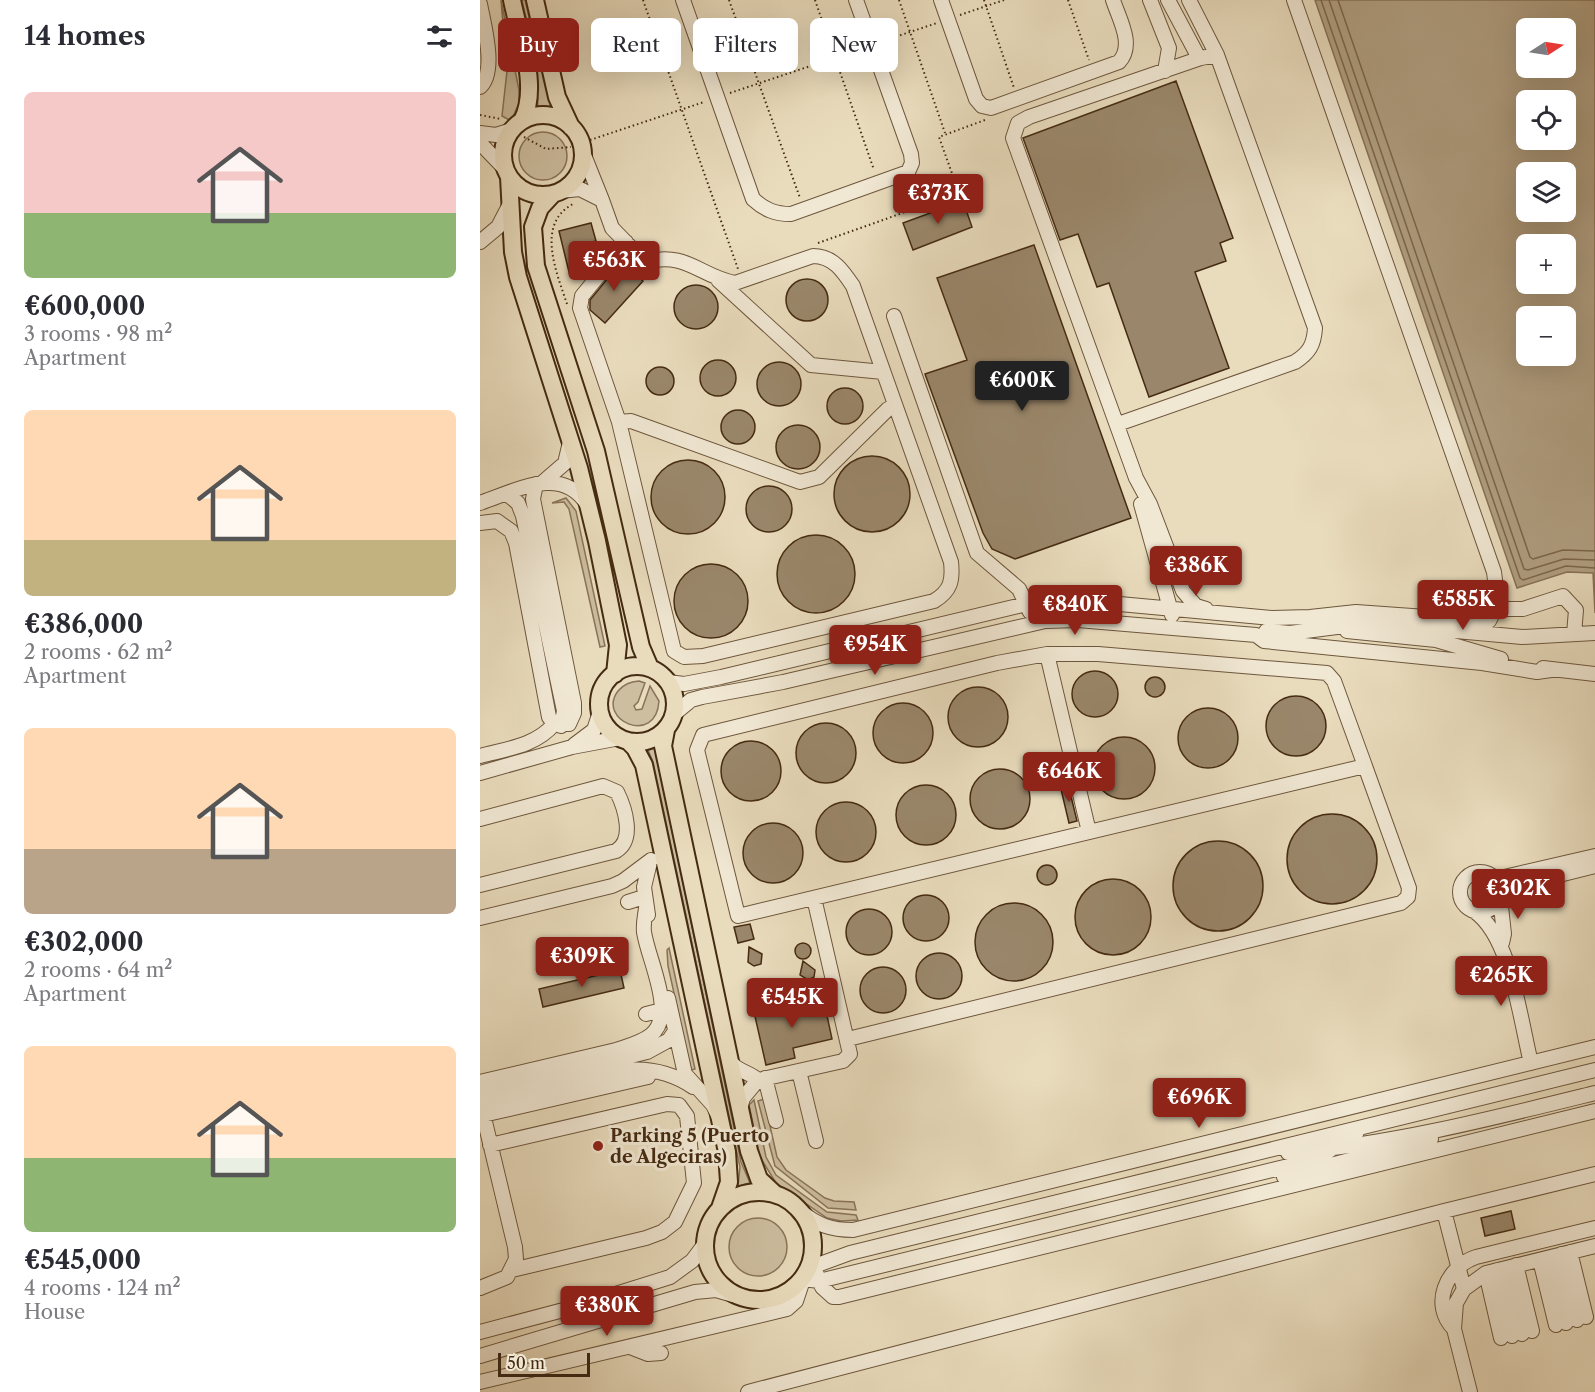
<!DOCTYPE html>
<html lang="en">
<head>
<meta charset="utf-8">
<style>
	body { margin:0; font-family:"Libre Caslon Text",serif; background:#f7f7f7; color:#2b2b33; height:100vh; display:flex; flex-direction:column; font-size:22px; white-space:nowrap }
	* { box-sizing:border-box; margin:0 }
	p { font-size:20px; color:#7c7c81 }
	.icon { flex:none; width:33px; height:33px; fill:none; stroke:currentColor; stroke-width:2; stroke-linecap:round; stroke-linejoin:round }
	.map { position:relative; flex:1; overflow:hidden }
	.side { display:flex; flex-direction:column; background:#fff; width:480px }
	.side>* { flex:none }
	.top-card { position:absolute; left:18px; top:18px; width:570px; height:54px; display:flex; gap:12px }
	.needle { width:39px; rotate:78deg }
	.buttons { position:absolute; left:1036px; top:18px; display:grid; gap:12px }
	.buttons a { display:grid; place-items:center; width:60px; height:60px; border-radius:9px; background:#fff; box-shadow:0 6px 24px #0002; font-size:30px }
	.scale { position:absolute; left:18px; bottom:15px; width:92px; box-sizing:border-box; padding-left:6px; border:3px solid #452b12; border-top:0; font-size:16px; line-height:21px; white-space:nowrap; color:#452b12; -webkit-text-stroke:4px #f1e8d4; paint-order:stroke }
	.price { position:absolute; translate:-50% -51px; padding:0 14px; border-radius:6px; background:#8f2418; color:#fff; font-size:20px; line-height:39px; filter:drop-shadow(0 2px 3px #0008) }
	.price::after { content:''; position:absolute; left:50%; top:36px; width:18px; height:14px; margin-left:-9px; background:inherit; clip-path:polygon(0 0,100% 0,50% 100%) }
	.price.selected { background:#222; color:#fff }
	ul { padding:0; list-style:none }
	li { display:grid; align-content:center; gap:12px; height:318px; padding:0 24px }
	li span { display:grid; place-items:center; height:186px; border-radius:9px; color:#555 }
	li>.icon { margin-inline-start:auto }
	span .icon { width:108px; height:108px; fill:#fffc; stroke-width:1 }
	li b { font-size:26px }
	h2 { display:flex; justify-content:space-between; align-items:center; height:72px; padding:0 24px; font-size:26px }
	.pill { padding:0 21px; border-radius:9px; background:#fff; box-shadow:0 6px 24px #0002; font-size:21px; line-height:54px }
	.pill.selected { background:#8f2418; color:#fff }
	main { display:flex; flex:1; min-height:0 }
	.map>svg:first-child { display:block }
	.green { fill:#cdbea0; stroke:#897459; stroke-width:1.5 }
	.water { fill:#b1a083; stroke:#867156; stroke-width:1.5; fill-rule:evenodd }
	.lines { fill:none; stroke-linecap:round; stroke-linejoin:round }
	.shore { stroke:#7b664a; stroke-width:1.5 }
	.building { fill:#9a876b; stroke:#452b12; stroke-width:1.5 }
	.minor-casing { stroke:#6e573d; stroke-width:16 }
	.major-casing { stroke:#452b12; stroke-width:20 }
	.path { stroke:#452b12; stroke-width:2; stroke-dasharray:1.5 3; stroke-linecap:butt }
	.minor { stroke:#f1e8d4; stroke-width:14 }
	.major { stroke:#e9dcbd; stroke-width:16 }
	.poi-dot { fill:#8f2418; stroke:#f1e8d4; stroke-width:2 }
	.labels { text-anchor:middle; stroke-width:6; stroke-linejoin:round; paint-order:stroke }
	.poi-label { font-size:18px; font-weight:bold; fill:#452b12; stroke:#f1e8d4; text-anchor:start }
</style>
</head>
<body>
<main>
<section class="side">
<h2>14 homes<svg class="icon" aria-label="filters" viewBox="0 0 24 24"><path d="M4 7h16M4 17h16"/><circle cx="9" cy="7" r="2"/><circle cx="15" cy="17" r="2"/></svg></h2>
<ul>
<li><span style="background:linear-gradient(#f6c9c9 65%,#8fb573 0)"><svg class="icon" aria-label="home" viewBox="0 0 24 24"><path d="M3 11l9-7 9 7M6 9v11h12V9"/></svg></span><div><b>€600,000</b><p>3 rooms · 98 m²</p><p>Apartment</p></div></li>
<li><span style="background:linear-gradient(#ffd9b3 70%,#c2b280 0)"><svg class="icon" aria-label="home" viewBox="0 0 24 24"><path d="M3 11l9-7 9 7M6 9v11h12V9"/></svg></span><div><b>€386,000</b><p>2 rooms · 62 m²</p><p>Apartment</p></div></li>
<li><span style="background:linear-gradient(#ffd9b3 65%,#b9a48a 0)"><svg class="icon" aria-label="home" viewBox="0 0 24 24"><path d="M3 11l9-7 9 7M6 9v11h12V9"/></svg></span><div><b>€302,000</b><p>2 rooms · 64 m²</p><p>Apartment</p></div></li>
<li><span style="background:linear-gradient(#ffd9b3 60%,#8fb573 0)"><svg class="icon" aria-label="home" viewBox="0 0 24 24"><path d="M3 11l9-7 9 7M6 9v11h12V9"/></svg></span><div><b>€545,000</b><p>4 rooms · 124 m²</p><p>House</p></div></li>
</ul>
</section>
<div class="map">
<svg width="1115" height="1392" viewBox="0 0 1115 1392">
	<rect width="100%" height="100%" fill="#e9dcbd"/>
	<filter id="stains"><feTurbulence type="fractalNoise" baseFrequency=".00333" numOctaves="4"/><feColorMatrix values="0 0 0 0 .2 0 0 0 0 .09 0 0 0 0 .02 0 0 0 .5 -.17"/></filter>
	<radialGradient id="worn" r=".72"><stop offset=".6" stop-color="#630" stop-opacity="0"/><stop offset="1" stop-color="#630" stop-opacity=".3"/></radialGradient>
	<path class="green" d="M21,0L39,90V103L31,121L22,116L27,71Z
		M42,0H45L72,111L58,110L56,63Z
		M39 156a24 24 0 1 1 48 0a24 24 0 1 1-48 0Z
		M86,498L96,511L125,646L120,647L89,509L84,502L72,503Z
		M159,681L165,683L158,702L154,706L156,710L162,709L170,686L179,701C176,747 116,720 138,691C144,684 150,682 159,681Z
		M175,748L261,1162L270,1183L258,1186L260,1167L173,762L168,750Z
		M189,948L215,1069L211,1070L188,966L187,950Z
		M284,1099L297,1157L306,1170L345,1198L354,1201L374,1202L376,1210L348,1208L295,1166L278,1101Z
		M274,1100L286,1157L296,1175L347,1212L376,1215L378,1220L361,1221L347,1218L296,1183L280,1157L269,1105Z
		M249 1247a29 29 0 1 1 58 0a29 29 0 1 1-58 0Z"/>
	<path class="water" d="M835,0H1115V613L1113,573L1087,572L1037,588ZM1047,28H1086V68H1047ZM1047,100H1086V140H1047ZM1047,172H1086V212H1047ZM1047,244H1086V284H1047ZM1047,316H1086V356H1047Z"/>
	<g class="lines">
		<path class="shore" d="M841,0L1040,578L1043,580L1086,566L1115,568
			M849,0L1044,569L1048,570L1084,559L1115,560
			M858,0L1050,557L1053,559L1083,550L1115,551"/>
	</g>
	<path class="building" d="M696,81L753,238L740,243L746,261L715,272L749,368L669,397L629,283L617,287L598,234L580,240L543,138Z
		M483,201L492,227L433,250L423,223Z
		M111,223L116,241L96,246L103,273L90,276L79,231Z
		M554,245L651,518L535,559L512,549L503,533L445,374L487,360L457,278Z
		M142,261L163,281L125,323L110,310V300Z
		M306 300a21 21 0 1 1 42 0a21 21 0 1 1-42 0Z
		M194 307a22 22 0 1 1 44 0a22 22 0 1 1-44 0Z
		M220 378a18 18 0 1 1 36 0a18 18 0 1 1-36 0Z
		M277 384a22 22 0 1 1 44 0a22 22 0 1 1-44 0Z
		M166 381a14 14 0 1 1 28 0a14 14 0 1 1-28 0Z
		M347 406a18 18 0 1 1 36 0a18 18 0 1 1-36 0Z
		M241 427a17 17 0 1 1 34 0a17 17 0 1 1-34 0Z
		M296 447a22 22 0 1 1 44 0a22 22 0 1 1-44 0Z
		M354 494a38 38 0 1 1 76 0a38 38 0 1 1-76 0Z
		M171 497a37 37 0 1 1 74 0a37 37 0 1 1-74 0Z
		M266 509a23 23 0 1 1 46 0a23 23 0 1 1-46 0Z
		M297 574a39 39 0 1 1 78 0a39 39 0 1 1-78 0Z
		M194 601a37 37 0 1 1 74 0a37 37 0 1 1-74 0Z
		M592 694a23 23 0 1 1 46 0a23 23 0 1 1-46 0Z
		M665 687a10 10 0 1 1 20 0a10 10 0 1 1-20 0Z
		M468 717a30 30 0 1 1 60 0a30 30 0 1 1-60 0Z
		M786 726a30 30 0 1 1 60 0a30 30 0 1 1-60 0Z
		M393 733a30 30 0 1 1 60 0a30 30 0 1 1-60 0Z
		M698 738a30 30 0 1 1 60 0a30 30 0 1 1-60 0Z
		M316 753a30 30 0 1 1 60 0a30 30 0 1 1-60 0Z
		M613 768a31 31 0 1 1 62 0a31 31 0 1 1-62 0Z
		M241 771a30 30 0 1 1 60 0a30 30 0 1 1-60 0Z
		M490 799a30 30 0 1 1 60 0a30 30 0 1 1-60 0Z
		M588,784L597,821L589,823L580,785Z
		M416 815a30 30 0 1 1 60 0a30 30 0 1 1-60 0Z
		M336 832a30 30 0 1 1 60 0a30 30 0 1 1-60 0Z
		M807 859a45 45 0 1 1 90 0a45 45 0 1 1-90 0Z
		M263 853a30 30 0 1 1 60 0a30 30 0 1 1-60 0Z
		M693 886a45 45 0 1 1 90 0a45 45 0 1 1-90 0Z
		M557 875a10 10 0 1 1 20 0a10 10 0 1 1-20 0Z
		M595 917a38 38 0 1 1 76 0a38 38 0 1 1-76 0Z
		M423 918a23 23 0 1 1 46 0a23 23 0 1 1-46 0Z
		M495 942a39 39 0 1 1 78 0a39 39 0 1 1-78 0Z
		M366 932a23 23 0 1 1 46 0a23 23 0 1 1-46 0Z
		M270,924L274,939L258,943L254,927Z
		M315 951a8 8 0 1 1 16 0a8 8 0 1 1-16 0Z
		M269,947L282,954L281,964L274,966L268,962Z
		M436 976a23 23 0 1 1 46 0a23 23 0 1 1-46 0Z
		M323,961L335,970L334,977L328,980L320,975Z
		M380 990a23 23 0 1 1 46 0a23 23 0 1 1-46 0Z
		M140,970L144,988L63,1007L59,989Z
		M343,997L352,1039L313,1048L315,1058L286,1065L274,1012Z
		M1031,1211L1035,1229L1005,1236L1001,1218Z"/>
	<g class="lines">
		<g class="minor-casing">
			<path id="minor" d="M203,0L273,199C285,210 295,214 311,214L428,172L432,163L431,154L376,0
				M461,0L496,99L502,106L511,108L639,62C655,45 639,19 633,0
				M670,0L689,48L685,71
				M688,0L719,58
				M0,4C4,25 17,72 0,87
				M0,133L16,135L32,130
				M0,143L25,169
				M80,191L100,189L122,200L102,150
				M122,200L132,228L165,262C207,251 219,276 255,283L333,256C353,256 363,271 373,286L471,562C473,580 471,591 454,601L223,656L204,657L194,651L139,422L100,308L102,296L146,242
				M0,242L18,227L30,204
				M238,280L331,365L403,372
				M414,316L497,553L539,589L550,612
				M139,422L151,421L320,482L339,477L408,409L415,406
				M638,424L815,362C829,353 834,345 835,328L737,55L709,0
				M63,482L85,463L90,442
				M27,494L38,503L43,516L84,711L81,726
				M0,503C36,491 81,464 107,504
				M661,504L692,615
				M0,523L17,521L31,531L36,543L69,717L74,724H89L94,713V703L53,499L56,484
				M726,609L716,606L703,591L670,504L656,478L533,138L538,123L549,117L721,58L737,55
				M1023,609H1043L1083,596L1096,610L1094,634
				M786,631L810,633L888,623L1042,637L1115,633
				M867,631L956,640L1021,659
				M567,654H618L847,673L854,681L885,766L258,916L217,750L223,735L517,663Z
				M567,654L609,832
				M1063,668L1115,674
				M188,682L204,684L241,677L555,602L607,601L792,618L830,617L876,612L946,617L996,625L1009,621L1018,603L1014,572L814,0
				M194,714L211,700L222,697L303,682L565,621L598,620L776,635L784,641L1002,663L1057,672L1071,670
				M94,745L114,730L120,712
				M0,756C26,749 56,746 74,724
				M0,773L92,747L140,738
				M0,819L123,786L137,792C145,808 155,840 136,851L0,885
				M980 892a20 20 0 1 1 40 0a20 20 0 1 1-40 0Z
				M1016,879L1115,856
				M1020,895L1047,883L1115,866
				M1020,897L1024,934L1022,943
				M148,902L164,897
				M994,911C1031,936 1040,1019 1051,1063
				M168,915L164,887L170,862
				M0,918L132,886L143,881L171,860
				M188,998L205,1074L233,1105L238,1115
				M166,1014L182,1010
				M368,1039L921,903L928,897L929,888L885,766
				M250,1062C259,1072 269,1072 278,1080L263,1098L260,1109
				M319,1071L336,1141
				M285,1078L296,1121
				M278,1080L363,1061L370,1054L334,898
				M0,1082L136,1050C148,1046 161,1043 171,1035C197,1014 168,960 164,932C163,924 165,916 166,908
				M0,1093L167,1052L189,1040L195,1031
				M0,1101L35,1247L36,1259L27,1277L0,1288
				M1,1104L147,1070C171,1068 192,1073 213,1087
				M3,1115L168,1077
				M10,1145L187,1104L199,1105L207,1116L214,1183L195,1222L182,1232L166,1238L32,1270
				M808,1153C912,1144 1014,1118 1115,1093
				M804,1177L951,1139
				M320,1211C337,1225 351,1230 373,1230L1115,1047
				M964,1211L1115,1174
				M1090,1252L1106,1317
				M1081,1254L1097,1320
				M1071,1257L1086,1323
				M1060,1260L1076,1325
				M331,1261L342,1287L353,1297H359L1115,1111
				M1036,1265L1052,1331
				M329,1268L370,1253L1115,1070
				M1027,1268L1042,1334
				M1017,1270L1032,1336
				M1006,1273L1021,1338
				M331,1280L339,1281L825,1162L840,1157L877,1132
				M974,1329C950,1305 966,1267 996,1257L1115,1228
				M0,1332L91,1308L190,1277L212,1261L224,1245
				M150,1347L168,1354L181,1353
				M0,1356L215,1292L236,1290L253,1295
				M0,1382L307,1309L316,1301L324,1277
				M268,1392L964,1211L984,1289
				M990,1392L974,1329L976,1303L984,1289L1006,1273L1115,1246"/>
		</g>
		<g class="major-casing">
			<path id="major" d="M32,0C39,36 60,87 42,121
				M55,0L77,97L91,127
				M23 155a40 40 0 1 1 80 0a40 40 0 1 1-80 0Z
				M29,177L33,252L38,277L99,468L117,541L138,645L135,674
				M73,194L60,208L53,227L56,266L116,451L161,647L170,668
				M119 704a38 38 0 1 1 76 0a38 38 0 1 1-76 0Z
				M186,730L183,746L269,1151L279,1179L295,1194
				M148,741L155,748L164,765L247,1152L249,1182L240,1208
				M225 1246a54 54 0 1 1 108 0a54 54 0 1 1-108 0Z"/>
		</g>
		<path class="path" d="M163,0L258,269
			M249,0L320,198
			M335,0L394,170
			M419,0L465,133
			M504,0L534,88
			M588,0L609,60
			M480,15L524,0
			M403,41L457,23
			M250,93L381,49
			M0,115L21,119
			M44,137L66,149L91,147
			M110,140L224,102
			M338,243L479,193L459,137L505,120
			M87,304C76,271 55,222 95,203"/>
		<use href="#minor" class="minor"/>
		<use href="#major" class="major"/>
	</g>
	<circle class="poi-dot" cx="118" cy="1146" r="6"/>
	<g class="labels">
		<g class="poi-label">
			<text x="130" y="1142">Parking 5 (Puerto<tspan x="130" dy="21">de Algeciras)</tspan></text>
		</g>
	</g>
	<rect width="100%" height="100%" filter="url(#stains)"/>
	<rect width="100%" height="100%" fill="url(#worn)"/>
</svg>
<div class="buttons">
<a><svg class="needle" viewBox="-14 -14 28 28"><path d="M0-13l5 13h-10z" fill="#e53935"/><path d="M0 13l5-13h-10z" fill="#7c7c81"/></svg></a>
<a><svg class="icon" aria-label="locate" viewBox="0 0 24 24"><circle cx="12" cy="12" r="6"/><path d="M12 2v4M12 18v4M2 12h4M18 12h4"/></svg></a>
<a><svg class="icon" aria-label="layers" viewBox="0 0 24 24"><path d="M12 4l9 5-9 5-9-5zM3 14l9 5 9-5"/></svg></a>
<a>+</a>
<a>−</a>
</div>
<div class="scale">50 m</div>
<b class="price" style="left:458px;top:225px">€373K</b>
<b class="price" style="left:134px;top:292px">€563K</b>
<b class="price selected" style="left:542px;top:412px">€600K</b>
<b class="price" style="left:716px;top:597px">€386K</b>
<b class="price" style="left:983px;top:631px">€585K</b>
<b class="price" style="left:595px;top:636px">€840K</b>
<b class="price" style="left:395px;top:676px">€954K</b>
<b class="price" style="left:589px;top:803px">€646K</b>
<b class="price" style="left:1038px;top:920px">€302K</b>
<b class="price" style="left:102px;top:988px">€309K</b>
<b class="price" style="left:1021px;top:1007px">€265K</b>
<b class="price" style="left:312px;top:1029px">€545K</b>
<b class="price" style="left:719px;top:1129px">€696K</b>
<b class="price" style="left:127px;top:1337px">€380K</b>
<div class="top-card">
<a class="pill selected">Buy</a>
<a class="pill">Rent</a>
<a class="pill">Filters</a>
<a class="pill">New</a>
</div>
</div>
</main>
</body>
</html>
